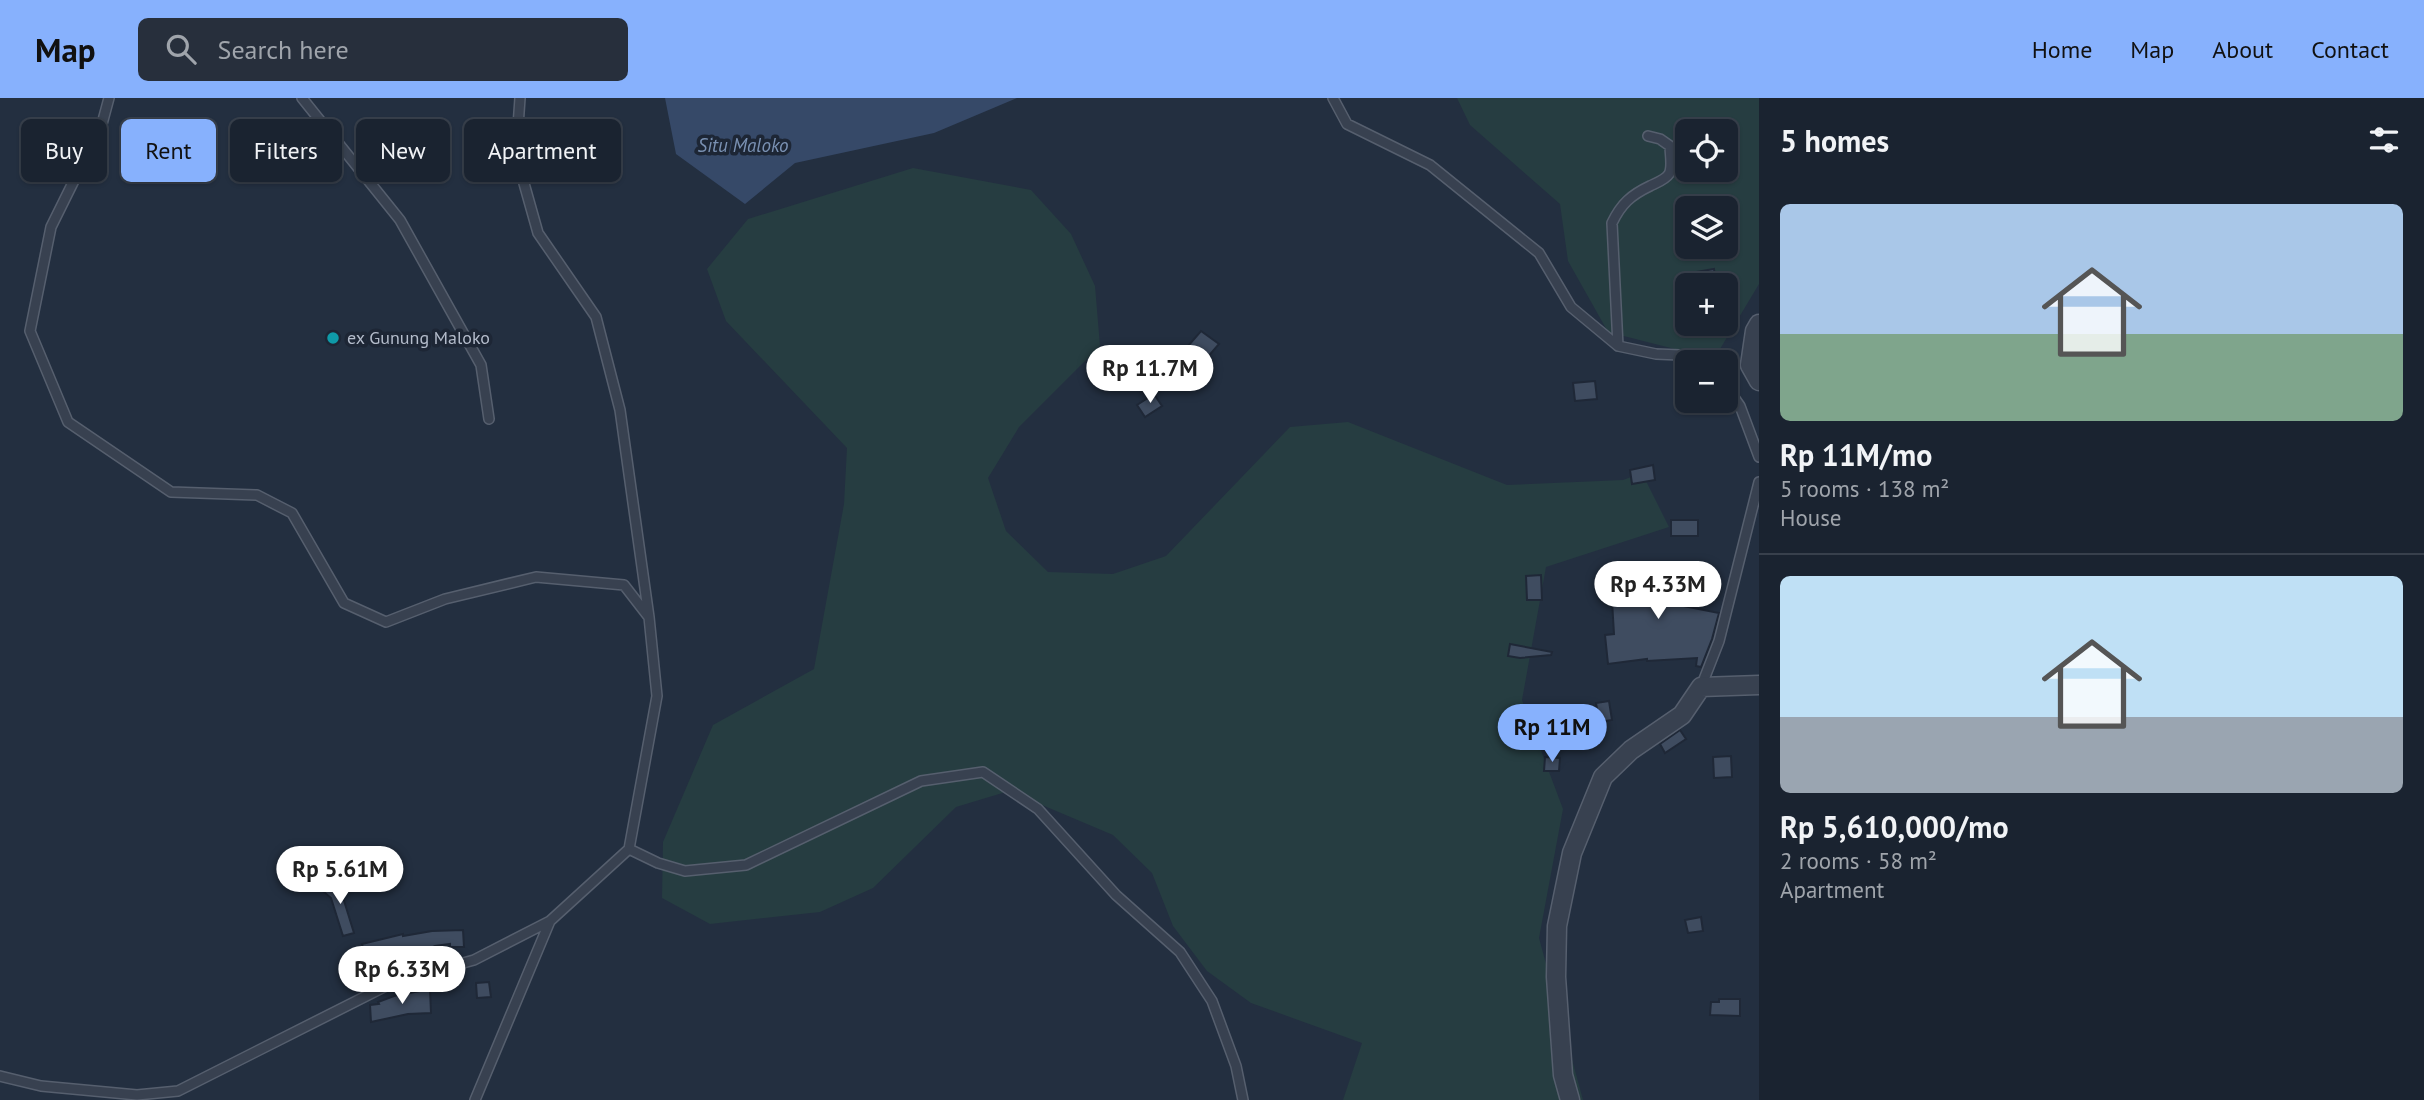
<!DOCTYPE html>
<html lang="en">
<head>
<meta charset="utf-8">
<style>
	body { margin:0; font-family:"PT Sans",sans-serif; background:#272f3c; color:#f1f3f6; height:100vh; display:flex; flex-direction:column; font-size:26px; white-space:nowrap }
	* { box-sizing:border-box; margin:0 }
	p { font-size:23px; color:#9fa4ab }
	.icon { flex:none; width:38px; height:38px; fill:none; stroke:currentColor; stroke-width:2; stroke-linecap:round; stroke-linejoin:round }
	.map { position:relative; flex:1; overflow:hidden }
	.panel { display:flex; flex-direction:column; background:#1a2330; width:665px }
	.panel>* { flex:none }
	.hud { position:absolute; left:21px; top:21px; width:665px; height:63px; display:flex; gap:14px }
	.tools { position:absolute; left:1675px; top:21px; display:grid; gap:14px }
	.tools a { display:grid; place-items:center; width:63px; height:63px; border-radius:10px; background:#1a2330; box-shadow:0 2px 5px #0004,0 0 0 2px #38404c; font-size:35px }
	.price { position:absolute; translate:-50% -60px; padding:0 16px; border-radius:24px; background:#fff; color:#222; font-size:23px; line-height:46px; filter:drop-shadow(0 2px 4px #0008) }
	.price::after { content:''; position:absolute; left:50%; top:42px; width:21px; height:16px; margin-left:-10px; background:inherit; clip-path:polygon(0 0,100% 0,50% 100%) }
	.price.current { background:#87b1fd; color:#111 }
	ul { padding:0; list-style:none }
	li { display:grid; align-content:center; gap:14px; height:371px; padding:0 21px }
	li+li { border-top:2px solid #38404c }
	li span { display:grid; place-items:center; height:217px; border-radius:10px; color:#555 }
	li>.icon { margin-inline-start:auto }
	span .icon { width:126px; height:126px; fill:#fffc; stroke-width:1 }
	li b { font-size:30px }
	h2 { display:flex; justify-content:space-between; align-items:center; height:84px; padding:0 21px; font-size:30px }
	.pill { padding:0 24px; border-radius:10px; background:#1a2330; box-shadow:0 2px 5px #0004,0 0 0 2px #38404c; font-size:24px; line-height:63px }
	.pill.current { background:#87b1fd; color:#111 }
	header { display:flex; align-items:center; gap:42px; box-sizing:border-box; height:98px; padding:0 35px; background:#87b1fd; color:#111 }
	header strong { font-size:33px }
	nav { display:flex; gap:38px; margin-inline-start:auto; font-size:24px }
	.search { width:490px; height:63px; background:#272f3c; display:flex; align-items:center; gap:18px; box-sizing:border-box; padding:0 24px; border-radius:10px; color:#9fa4ab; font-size:26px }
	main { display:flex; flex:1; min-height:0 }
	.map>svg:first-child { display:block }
	.green { fill:#263d41; fill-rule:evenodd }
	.water { fill:#364968 }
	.building { fill:#3f4c60; stroke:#1f2837; stroke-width:2 }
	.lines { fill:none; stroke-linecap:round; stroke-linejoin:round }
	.lane-casing { stroke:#565f6e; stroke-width:12 }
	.street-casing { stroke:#565f6e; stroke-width:21 }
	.lane { stroke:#384150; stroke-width:9 }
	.street { stroke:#384150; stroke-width:18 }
	.culture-dot { fill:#0f9aa8; stroke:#1d2635; stroke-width:2.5 }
	.labels { text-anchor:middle; stroke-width:7; stroke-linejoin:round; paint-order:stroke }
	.poi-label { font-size:18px; fill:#b4bccb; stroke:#1d2635; text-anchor:start }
	.water-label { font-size:19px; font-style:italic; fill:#7a91b3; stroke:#1d2635 }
</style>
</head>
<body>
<header>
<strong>Map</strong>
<div class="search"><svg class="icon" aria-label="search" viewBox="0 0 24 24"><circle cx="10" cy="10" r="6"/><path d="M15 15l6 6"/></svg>Search here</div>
<nav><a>Home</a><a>Map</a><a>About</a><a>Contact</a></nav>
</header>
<main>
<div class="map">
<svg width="1759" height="1002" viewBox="0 0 1759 1002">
	<rect width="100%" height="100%" fill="#232f40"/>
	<path class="green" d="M1457,0H1759V186L1714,261L1608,234L1568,163L1560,106L1470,27ZM1687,33H1726V72H1687ZM1687,110H1726V149H1687ZM1687,187H1726V226H1687Z
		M913,70L1031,92L1071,136L1095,188L1100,248L1019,329L988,380L1006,433L1048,474L1113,476L1166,458L1290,329L1348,324L1507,387L1623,382L1642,375L1669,429L1546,469L1522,602L1563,711L1539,840L1583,1002H1343L1362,945L1251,905L1207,873L1173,828L1152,775L1113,737L1009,693L956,709L873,790L820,814L710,826L662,800L663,744L713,627L814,571L844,406L847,350L726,223L707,171L748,121Z"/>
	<path class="water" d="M665,0H1017L934,35L795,65L745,106L676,56Z"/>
	<path class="building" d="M1714,171L1716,187H1698L1696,174Z
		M1201,233L1219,246L1207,260L1188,248Z
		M1595,283L1597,301L1575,303L1573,285Z
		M1154,296L1162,308L1145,319L1137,307Z
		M1653,367L1655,382L1632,386L1630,372Z
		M1671,422H1698V438H1671Z
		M1669,464L1693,466L1691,485L1681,484L1683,508L1719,515L1712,541L1701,569L1696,568L1697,560L1647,563V561L1608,566L1605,537L1614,536L1611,486L1644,484V480L1668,478Z
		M1541,477L1542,502H1527L1526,478Z
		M1510,546L1552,554L1551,557L1520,560L1508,558Z
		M1609,603L1612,622L1599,624L1596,605Z
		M1680,632L1686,641L1665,655L1660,646Z
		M1731,658L1732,679L1714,680L1713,659Z
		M1545,659L1560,660L1559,673H1544Z
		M337,779L346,786L341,793L354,835L343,838L331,800L324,794Z
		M1701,819L1703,833L1688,835L1685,822Z
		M463,832L464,849H450V846L435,848L415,857L413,853L366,862L362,846L403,836V838L432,833Z
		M489,884L491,899L477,900L476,885Z
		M430,891L431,915L408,916L371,924L370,907L379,906L378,904L394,898Z
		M1719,901H1740V918L1710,917L1711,904H1719Z"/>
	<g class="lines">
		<g class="lane-casing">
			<path id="lane" d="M109,0L102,26L51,129L30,233L68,324L171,394L257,397L292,415L344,505L386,524L445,501L536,479L624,487L648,518
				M302,0L400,122L481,267L489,321
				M1333,0L1347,26L1430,67L1539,155L1571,209L1618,248L1656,256L1680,257L1701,264
				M1618,248L1612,125C1621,106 1631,97 1650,88C1656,85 1665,82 1669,76C1673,69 1670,56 1670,48L1660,41L1648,38
				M1726,288L1740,308L1759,359
				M1701,589L1719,543L1759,384
				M629,751L658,765L685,773L746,767L921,683L983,674L1038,711L1116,797L1180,854L1212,903L1236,968L1243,1002
				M0,978L41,988L137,997L178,993L394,884L474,862L550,823L629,751L657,598L649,519L620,312L596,219L538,135L516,57L520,0
				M475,1002L550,823"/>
		</g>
		<g class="street-casing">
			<path id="street" d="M1759,226L1755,233L1750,267L1759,283
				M1570,1002L1563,977L1556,879L1557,828L1572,755L1603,679L1631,652L1682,617L1701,589L1759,587"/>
		</g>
		<use href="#lane" class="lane"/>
		<use href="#street" class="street"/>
	</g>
	<circle class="culture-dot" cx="333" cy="240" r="7"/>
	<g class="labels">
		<g class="poi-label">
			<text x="347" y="246">ex Gunung Maloko</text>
		</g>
		<g class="water-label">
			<text x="743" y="54">Situ Maloko</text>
		</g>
	</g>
</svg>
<div class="tools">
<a><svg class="icon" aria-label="locate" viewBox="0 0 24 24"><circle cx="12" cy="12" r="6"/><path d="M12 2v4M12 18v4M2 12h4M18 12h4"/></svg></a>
<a><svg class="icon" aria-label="layers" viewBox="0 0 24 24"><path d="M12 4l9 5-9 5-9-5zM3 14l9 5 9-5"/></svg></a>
<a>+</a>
<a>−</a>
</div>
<b class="price" style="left:1150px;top:307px">Rp 11.7M</b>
<b class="price" style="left:1658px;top:523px">Rp 4.33M</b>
<b class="price current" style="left:1552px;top:666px">Rp 11M</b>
<b class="price" style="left:340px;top:808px">Rp 5.61M</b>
<b class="price" style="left:402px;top:908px">Rp 6.33M</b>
<div class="hud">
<a class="pill">Buy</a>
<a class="pill current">Rent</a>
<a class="pill">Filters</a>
<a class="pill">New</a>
<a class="pill">Apartment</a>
</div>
</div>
<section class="panel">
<h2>5 homes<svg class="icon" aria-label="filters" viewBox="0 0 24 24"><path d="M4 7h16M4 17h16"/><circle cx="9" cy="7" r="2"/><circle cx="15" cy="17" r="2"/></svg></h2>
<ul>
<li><span style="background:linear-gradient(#a9c7e8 60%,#7fa58c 0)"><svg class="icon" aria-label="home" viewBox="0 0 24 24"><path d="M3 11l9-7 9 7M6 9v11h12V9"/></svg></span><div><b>Rp 11M/mo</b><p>5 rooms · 138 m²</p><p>House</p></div></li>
<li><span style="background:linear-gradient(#bfe0f5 65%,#9aa5b1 0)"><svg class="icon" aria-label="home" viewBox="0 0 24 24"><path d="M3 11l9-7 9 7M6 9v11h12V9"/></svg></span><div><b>Rp 5,610,000/mo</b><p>2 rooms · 58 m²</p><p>Apartment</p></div></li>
</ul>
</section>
</main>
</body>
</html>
